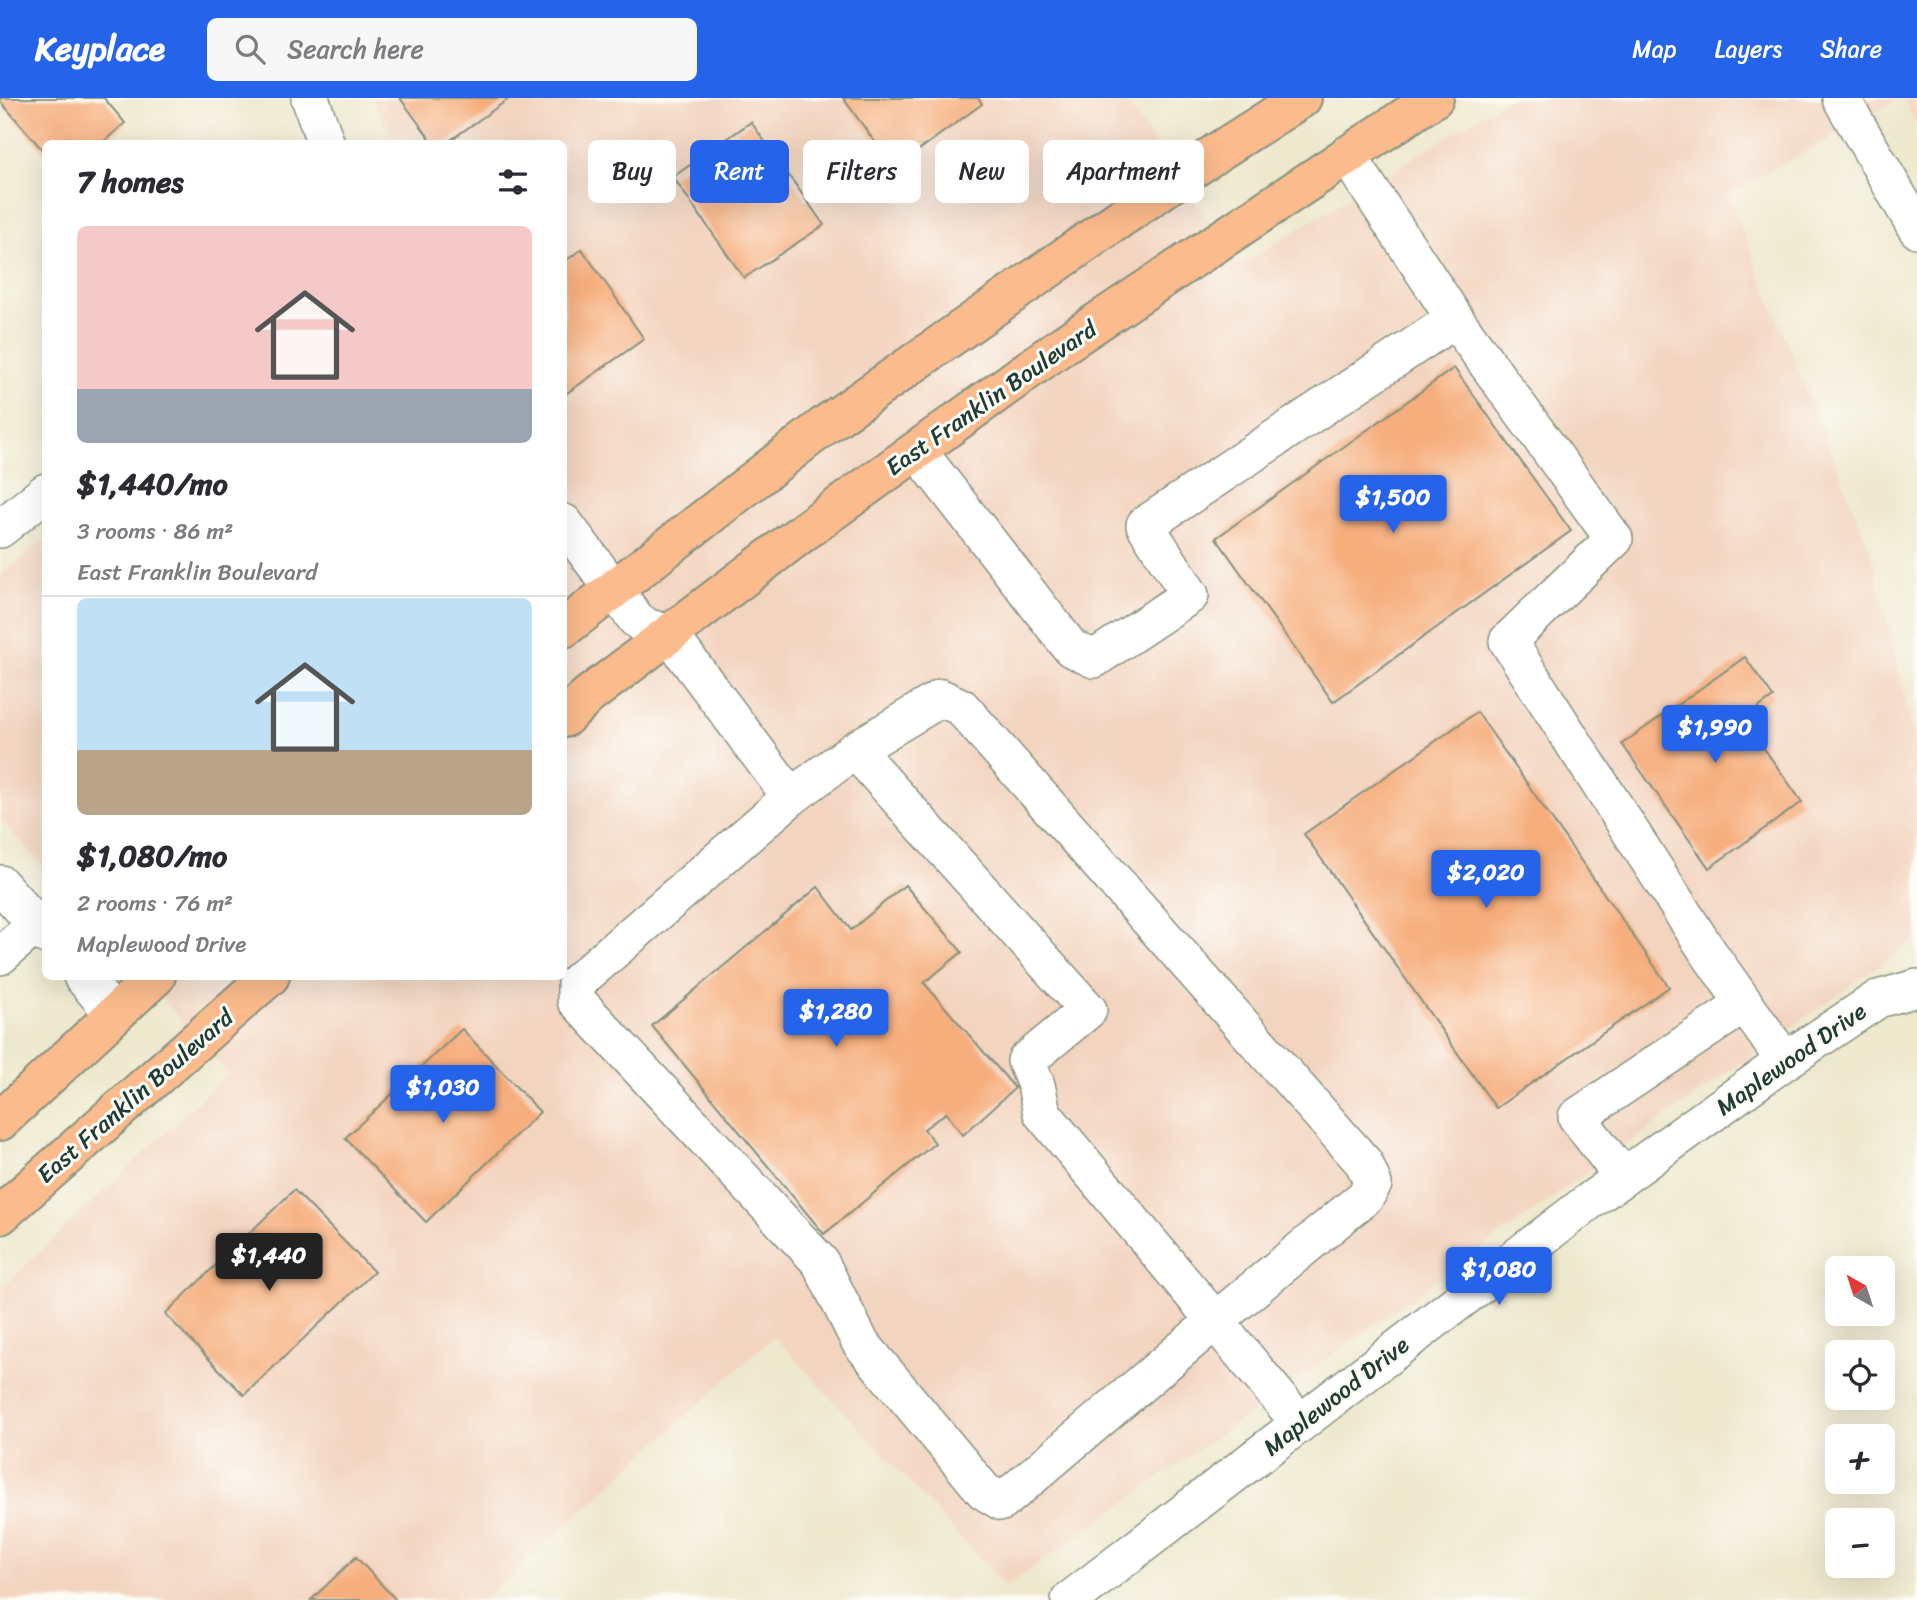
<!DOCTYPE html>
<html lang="en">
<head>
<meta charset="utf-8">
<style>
	body { margin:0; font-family:Sriracha,sans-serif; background:#f7f7f7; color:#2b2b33; height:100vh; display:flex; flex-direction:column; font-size:26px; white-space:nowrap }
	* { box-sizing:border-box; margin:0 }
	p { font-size:23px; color:#7c7c81 }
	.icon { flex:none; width:38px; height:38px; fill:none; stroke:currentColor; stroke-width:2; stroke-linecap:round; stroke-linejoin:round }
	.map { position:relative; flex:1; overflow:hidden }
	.drawer { position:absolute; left:42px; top:42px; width:525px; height:840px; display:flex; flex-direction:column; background:#fff; border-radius:10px; box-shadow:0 7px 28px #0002 }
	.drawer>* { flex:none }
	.banner { position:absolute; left:588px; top:42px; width:665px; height:63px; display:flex; gap:14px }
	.needle { width:46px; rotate:321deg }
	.fabs { position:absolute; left:1825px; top:1158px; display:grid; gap:14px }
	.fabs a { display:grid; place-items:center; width:70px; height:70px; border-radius:10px; background:#fff; box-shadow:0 7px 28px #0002; font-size:35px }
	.price { position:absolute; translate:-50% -60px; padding:0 16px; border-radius:7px; background:#2563eb; color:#fff; font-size:23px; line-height:46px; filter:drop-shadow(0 2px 4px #0008) }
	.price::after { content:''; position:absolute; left:50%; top:42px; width:21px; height:16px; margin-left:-10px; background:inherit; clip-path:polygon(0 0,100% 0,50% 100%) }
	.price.on { background:#222; color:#fff }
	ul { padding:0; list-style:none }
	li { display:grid; align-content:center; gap:14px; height:371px; padding:0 35px }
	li+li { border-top:2px solid #e1e1e2 }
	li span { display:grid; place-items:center; height:217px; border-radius:10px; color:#555 }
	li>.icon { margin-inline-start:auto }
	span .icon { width:126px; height:126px; fill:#fffc; stroke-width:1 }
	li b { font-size:30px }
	h2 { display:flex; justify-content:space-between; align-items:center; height:84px; padding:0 35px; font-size:30px }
	.tag { padding:0 24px; border-radius:10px; background:#fff; box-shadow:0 7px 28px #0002; font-size:24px; line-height:63px }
	.tag.on { background:#2563eb; color:#fff }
	header { display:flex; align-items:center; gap:42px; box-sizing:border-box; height:98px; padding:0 35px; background:#2563eb; color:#fff }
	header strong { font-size:33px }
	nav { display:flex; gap:38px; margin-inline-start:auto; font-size:24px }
	.search { width:490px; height:63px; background:#f7f7f7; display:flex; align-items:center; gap:18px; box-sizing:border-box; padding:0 24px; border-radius:10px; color:#7c7c81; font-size:26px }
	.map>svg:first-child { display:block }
	.built { fill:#f3d4bf }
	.building { fill:#f6ae7d }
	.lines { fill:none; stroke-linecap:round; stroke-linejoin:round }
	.minor-casing { stroke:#869280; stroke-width:40 }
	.major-casing { stroke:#869280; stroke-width:42 }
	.minor { stroke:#fff; stroke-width:37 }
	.major { stroke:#fbbb8c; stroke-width:38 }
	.labels { text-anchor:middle; stroke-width:6; stroke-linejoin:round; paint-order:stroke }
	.street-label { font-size:24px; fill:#1f3d34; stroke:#fdfcf7 }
</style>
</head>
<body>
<header>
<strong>Keyplace</strong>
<div class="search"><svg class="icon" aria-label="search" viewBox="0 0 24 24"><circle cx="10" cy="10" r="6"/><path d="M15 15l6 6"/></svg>Search here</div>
<nav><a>Map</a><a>Layers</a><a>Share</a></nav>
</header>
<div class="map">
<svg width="1917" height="1502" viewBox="0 0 1917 1502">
	<rect width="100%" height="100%" fill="#fdfcf7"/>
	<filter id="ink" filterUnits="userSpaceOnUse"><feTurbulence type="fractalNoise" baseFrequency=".0143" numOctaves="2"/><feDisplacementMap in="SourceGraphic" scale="14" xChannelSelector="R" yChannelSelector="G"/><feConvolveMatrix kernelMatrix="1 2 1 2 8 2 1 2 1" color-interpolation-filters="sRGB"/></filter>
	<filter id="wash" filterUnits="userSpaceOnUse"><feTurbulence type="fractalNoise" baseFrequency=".00686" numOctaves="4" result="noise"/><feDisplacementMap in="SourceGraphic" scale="28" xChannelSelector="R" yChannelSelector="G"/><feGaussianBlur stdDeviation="1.57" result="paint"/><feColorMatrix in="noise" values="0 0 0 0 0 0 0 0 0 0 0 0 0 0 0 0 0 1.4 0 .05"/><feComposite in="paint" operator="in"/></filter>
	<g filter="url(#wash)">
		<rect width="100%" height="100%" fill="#eee8cd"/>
		<path class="built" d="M372,0H1124L1239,168L1509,0H1917V27L1902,0L1728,96L1871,454L1917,649V840L1006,1489L774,1238L484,1502H0V1192L228,975L142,879L564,878V46L395,45Z
			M45,441V771L0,720V478Z"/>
		<g id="blocks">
			<path class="building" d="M0,0H104L125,25L101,46H46V56L0,3Z
				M400,0H510L445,46H434Z
				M843,0H978L982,6L894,70Z
				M751,24L824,127L744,180L673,79Z
				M582,151L644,241L564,297V164Z
				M1454,270L1571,433L1333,604L1216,440Z
				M1745,559L1773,599L1743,621L1802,704L1709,770L1622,646Z
				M1477,614L1669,889L1496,1010L1304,736Z
				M905,787L962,854L924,885L1015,990L963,1037L946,1015L924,1031L935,1045L824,1136L652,928L818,789L851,832Z
				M462,931L540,1014L426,1124L345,1040Z
				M294,1092L374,1174L244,1297L165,1216Z
				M356,1459L396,1502H311Z"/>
		</g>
	</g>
	<g filter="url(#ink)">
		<use href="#blocks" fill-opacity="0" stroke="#869280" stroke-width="2"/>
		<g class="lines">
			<g class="minor-casing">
				<path id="minor" d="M310,0L326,46
					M1841,0L1917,131
					M1455,221L1614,441L1508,543L1706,851L1785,963
					M917,352L1071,550L1094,561L1190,497L1145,427L1455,221L1347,57
					M564,425L636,521L646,529L669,536L791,699L855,652L1088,912L1026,963L1036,987L1042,1015L1300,1325
					M0,431L46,394
					M791,699L576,885V902L820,1164L860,1244L984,1393L1002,1404L1215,1223L1366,1098L1373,1086L1364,1065L961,609L941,600L855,652
					M0,786L46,837
					M0,858L36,827
					M82,878L114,916
					M1623,1079L1577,1019L1745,906
					M1070,1502L1587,1105L1785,963L1878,901L1917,890"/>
			</g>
			<g class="major-casing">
				<path id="major" d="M564,530L824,328L1112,126L1216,55L1302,0
					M564,620L589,597L806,432L1063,247L1434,0
					M0,1023L156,878
					M0,1117L270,878"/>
			</g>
			<use href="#minor" class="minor"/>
			<use href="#major" class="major"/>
		</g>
	</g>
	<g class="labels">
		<g class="street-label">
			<text transform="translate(991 300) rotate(-35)" y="8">East Franklin Boulevard</text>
			<text transform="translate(1791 961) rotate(-35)" y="8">Maplewood Drive</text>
			<text transform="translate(135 998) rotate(-41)" y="8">East Franklin Boulevard</text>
			<text transform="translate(1336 1298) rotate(-38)" y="8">Maplewood Drive</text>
		</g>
	</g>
</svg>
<div class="fabs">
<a><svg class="needle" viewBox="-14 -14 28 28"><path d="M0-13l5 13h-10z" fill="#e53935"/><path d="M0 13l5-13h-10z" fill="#7c7c81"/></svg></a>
<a><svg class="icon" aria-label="locate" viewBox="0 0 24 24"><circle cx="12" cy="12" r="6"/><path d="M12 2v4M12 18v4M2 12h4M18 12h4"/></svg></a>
<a>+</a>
<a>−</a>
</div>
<b class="price" style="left:1393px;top:437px">$1,500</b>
<b class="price" style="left:1715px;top:667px">$1,990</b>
<b class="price" style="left:1486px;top:812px">$2,020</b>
<b class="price" style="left:836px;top:951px">$1,280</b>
<b class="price" style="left:443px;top:1027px">$1,030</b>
<b class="price on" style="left:269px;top:1195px">$1,440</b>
<b class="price" style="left:1499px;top:1209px">$1,080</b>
<div class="banner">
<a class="tag">Buy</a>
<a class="tag on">Rent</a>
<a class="tag">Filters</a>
<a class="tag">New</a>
<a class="tag">Apartment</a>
</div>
<section class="drawer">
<h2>7 homes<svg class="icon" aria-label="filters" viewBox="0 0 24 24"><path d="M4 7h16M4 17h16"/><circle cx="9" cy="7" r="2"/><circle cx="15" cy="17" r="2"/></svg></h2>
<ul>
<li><span style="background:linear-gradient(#f6c9c9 75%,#9aa5b1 0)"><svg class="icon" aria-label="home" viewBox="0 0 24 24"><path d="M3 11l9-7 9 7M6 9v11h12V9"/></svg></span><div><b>$1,440/mo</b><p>3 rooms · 86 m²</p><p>East Franklin Boulevard</p></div></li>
<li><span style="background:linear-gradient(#bfe0f5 70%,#b9a48a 0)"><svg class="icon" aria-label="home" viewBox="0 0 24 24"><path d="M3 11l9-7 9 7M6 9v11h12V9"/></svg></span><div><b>$1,080/mo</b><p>2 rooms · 76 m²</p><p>Maplewood Drive</p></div></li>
</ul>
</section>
</div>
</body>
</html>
